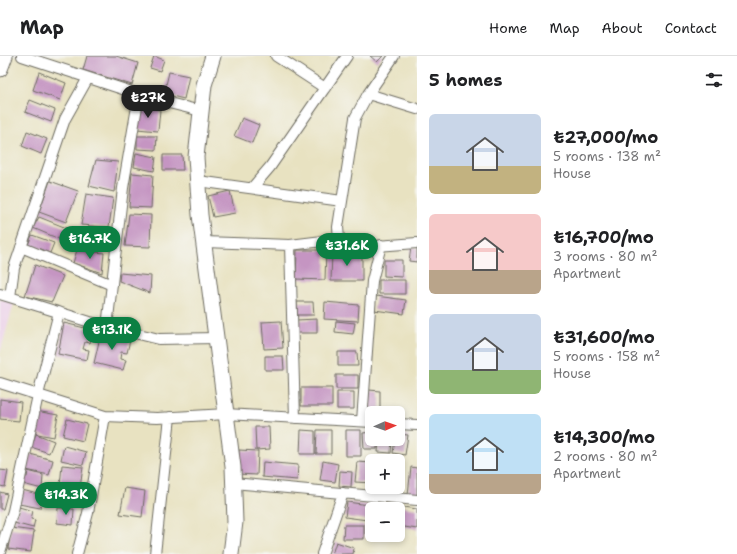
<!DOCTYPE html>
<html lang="en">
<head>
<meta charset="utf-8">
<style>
	body { margin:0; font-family:"Shantell Sans",sans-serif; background:#f6f6f6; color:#202124; height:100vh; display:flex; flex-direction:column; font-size:15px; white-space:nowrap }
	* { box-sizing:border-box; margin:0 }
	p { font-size:13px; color:#757577 }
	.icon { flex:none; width:22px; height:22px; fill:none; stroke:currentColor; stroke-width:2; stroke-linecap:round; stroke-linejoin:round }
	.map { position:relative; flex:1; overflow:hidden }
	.side { display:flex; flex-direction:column; background:#fff; width:320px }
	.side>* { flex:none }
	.needle { width:26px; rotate:88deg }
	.fabs { position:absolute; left:365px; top:350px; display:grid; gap:8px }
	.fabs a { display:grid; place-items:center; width:40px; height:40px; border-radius:6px; background:#fff; box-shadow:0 2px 6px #0003; font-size:20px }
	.price { position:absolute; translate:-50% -34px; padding:0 9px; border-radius:14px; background:#0b8043; color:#fff; font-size:13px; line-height:26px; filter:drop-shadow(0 1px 2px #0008) }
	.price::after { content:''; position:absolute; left:50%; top:24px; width:12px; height:9px; margin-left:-6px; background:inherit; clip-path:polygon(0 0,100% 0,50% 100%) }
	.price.current { background:#222; color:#fff }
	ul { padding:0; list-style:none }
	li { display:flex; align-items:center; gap:12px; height:100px; padding:0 12px }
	li span { display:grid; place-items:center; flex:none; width:112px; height:80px; border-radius:6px; color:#555 }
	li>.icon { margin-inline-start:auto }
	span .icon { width:48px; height:48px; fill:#fffc; stroke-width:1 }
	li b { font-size:17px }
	h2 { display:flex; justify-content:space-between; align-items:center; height:48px; padding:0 12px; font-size:17px }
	header { display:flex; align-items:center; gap:24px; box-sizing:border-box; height:56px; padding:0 20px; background:#fff; border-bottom:1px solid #e0e0e0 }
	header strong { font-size:19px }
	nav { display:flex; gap:22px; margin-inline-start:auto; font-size:14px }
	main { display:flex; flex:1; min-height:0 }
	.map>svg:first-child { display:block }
	.built { fill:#ecd1e9 }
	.building { fill:#c595c2 }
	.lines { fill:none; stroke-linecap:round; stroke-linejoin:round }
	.street-casing { stroke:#6d6b60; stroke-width:12 }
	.secondary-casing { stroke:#6d6b60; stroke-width:17 }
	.street { stroke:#fff; stroke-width:10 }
	.secondary { stroke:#fff; stroke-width:15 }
</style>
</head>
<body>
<header>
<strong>Map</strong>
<nav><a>Home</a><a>Map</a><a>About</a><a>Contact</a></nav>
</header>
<main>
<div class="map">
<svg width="417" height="498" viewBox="0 0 417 498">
	<rect width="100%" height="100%" fill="#f6f6f2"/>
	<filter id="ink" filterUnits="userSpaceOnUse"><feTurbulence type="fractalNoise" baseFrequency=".025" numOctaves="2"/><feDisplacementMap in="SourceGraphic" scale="8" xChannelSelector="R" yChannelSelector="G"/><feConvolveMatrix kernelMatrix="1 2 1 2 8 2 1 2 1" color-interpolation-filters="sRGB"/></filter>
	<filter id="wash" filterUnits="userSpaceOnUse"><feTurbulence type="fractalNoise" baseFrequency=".012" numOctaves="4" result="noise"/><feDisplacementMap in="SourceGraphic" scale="16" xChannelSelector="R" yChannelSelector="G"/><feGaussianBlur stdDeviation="0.9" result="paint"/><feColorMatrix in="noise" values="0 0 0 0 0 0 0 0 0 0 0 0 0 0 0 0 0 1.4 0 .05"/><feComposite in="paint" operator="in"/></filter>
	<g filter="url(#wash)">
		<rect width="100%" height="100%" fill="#e8e2c1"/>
		<path class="built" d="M0,243L14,247L0,297Z"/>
		<g id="blocks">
			<path class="building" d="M87,0H116L138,7L132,29L83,14Z
				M154,0L164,4L160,15L150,12Z
				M370,0H383L377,6Z
				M39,16L66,27L60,44L33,34Z
				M169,16L189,20L184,43L164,38Z
				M30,44L55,54L51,66L25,56Z
				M139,51L160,54L158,75L137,73Z
				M242,62L259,69L252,87L234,80Z
				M27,75L47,83L41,98L22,90Z
				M137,80H157L156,94L137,93Z
				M136,97L156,101L154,115L134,111Z
				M163,99H182L183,114H163Z
				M96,104L118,106L114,136L89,130Z
				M132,117L153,119L151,152L129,151Z
				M50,125L78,135L66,166L39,156Z
				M230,135L235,157L213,161L208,140Z
				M86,138L113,142L109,171L81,169Z
				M129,158L151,159L150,191L125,190Z
				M39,161L69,173L64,185L33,172Z
				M77,176L108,178L107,190L75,189Z
				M32,179L54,187L50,197L28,189Z
				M411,191L417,192V206L409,205Z
				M77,194L104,197L102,217L73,207Z
				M297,194H326L325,224L296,223Z
				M332,196L362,197V225H331Z
				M384,204H402V221L384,220Z
				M35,209L63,220L52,246L25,240Z
				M120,217L151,220L150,237L119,225Z
				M379,224H405V238H379Z
				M376,240L406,244L404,258L374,254Z
				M297,246H313L314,259H297Z
				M325,246L359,249L358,265L324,263Z
				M317,263V277H296V264Z
				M281,265L283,292L264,293L262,266Z
				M336,265L355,267L353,278L335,276Z
				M64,267L93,274L90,287L85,286L83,293L89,294L87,304L58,298Z
				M101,277L130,284L127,297L121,296L120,303L126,304L123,314L94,307Z
				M338,296H357L358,310H338Z
				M265,300H283L284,314H265Z
				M336,319H358V333H336Z
				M301,332H332V350H301Z
				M369,334L380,335V353H368Z
				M337,336H354V353H337Z
				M0,343L21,346L19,365L0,363Z
				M36,355L58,359L54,381L32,377Z
				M67,363L87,368L83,385L63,380Z
				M255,371H269L270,393L256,394Z
				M301,374L315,375V398H300Z
				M317,374H331V398H316Z
				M346,374H361V400H346Z
				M372,376V383H377V393H364L363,377Z
				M36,378L54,385L49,397L31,391Z
				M398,378L408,379L405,399L393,397L395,383H398Z
				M379,383H392L391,397L378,396Z
				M64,390L86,396L83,409L61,404Z
				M239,394L258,395L257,419L238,418Z
				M30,398L53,404L49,419L26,414Z
				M323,405L338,408L335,426L320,424Z
				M263,406L298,409L297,424L262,421Z
				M357,406L372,407V427L355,426Z
				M62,409L83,411L80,432L60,430Z
				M411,411L417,412V439H408Z
				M0,414L8,415L5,431L0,430Z
				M28,415L43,419L42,433L23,428L24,421H27Z
				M340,415L352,416L351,431L339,430Z
				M54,430L78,435L75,448L51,443Z
				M376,431H389L388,436L376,434Z
				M125,432L145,435L142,461L120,458Z
				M22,434L42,439L40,452L19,448Z
				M0,436L7,438L3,453H0Z
				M347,446L369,449L367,464L345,461Z
				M396,450L417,453V473L398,470V453H395Z
				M19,451L33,455L31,463L35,464L33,472L14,467Z
				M58,452L74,453L73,469L57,467Z
				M344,469H364V483H343Z
				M11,472L34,475L31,496L8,493Z
				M336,486L354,492L353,498H332Z"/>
		</g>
	</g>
	<g filter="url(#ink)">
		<use href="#blocks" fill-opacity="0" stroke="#6d6b60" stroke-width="1"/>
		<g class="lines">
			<g class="street-casing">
				<path id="street" d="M22,0L153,43L201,55
					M276,0L325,32
					M394,0L368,38L355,62L338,171L339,183L350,192L417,187
					M368,38L417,53
					M198,125L342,145
					M252,132L270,111L347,0
					M204,186L290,189L339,183
					M290,189L295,362
					M21,191L112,229
					M0,238L90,266L159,283L217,282
					M10,241L14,212L65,63L88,22
					M107,271L123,132L139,39
					M0,327L105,360L157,362L226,358L372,366
					M362,365L372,225L381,189
					M398,368L417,369
					M233,427L417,444
					M0,496L13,455L38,339L59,256
					M77,498L88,457L105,360
					M155,498L170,361
					M322,498L343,437"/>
			</g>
			<g class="secondary-casing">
				<path id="secondary" d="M213,0L204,29L196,101L200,159L233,411L235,466L231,498
					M0,13L5,0"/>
			</g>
			<use href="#street" class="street"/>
			<use href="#secondary" class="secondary"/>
		</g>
	</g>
</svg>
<div class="fabs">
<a><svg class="needle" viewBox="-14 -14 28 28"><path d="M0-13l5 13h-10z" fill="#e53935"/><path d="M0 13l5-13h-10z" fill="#757577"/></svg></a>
<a>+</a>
<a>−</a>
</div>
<b class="price current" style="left:148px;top:63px">₺27K</b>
<b class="price" style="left:90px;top:204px">₺16.7K</b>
<b class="price" style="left:347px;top:211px">₺31.6K</b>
<b class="price" style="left:112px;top:295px">₺13.1K</b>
<b class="price" style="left:66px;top:460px">₺14.3K</b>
</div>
<section class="side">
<h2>5 homes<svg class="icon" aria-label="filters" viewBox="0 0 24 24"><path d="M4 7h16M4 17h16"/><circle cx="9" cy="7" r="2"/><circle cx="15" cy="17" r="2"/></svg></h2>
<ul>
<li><span style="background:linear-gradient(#c9d6e8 65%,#c2b280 0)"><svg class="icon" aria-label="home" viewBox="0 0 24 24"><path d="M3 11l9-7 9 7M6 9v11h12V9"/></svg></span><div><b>₺27,000/mo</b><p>5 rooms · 138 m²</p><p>House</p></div></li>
<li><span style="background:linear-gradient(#f6c9c9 70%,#b9a48a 0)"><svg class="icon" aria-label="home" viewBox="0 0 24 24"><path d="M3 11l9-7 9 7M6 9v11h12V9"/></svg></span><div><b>₺16,700/mo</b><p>3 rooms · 80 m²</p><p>Apartment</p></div></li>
<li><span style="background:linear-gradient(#c9d6e8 70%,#8fb573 0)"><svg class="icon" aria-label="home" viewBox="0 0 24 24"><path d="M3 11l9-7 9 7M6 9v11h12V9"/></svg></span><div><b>₺31,600/mo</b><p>5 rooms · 158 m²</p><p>House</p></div></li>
<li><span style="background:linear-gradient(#bfe0f5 75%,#b9a48a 0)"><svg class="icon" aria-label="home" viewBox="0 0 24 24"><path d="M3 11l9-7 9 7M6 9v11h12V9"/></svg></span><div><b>₺14,300/mo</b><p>2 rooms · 80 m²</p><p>Apartment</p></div></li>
</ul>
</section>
</main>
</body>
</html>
